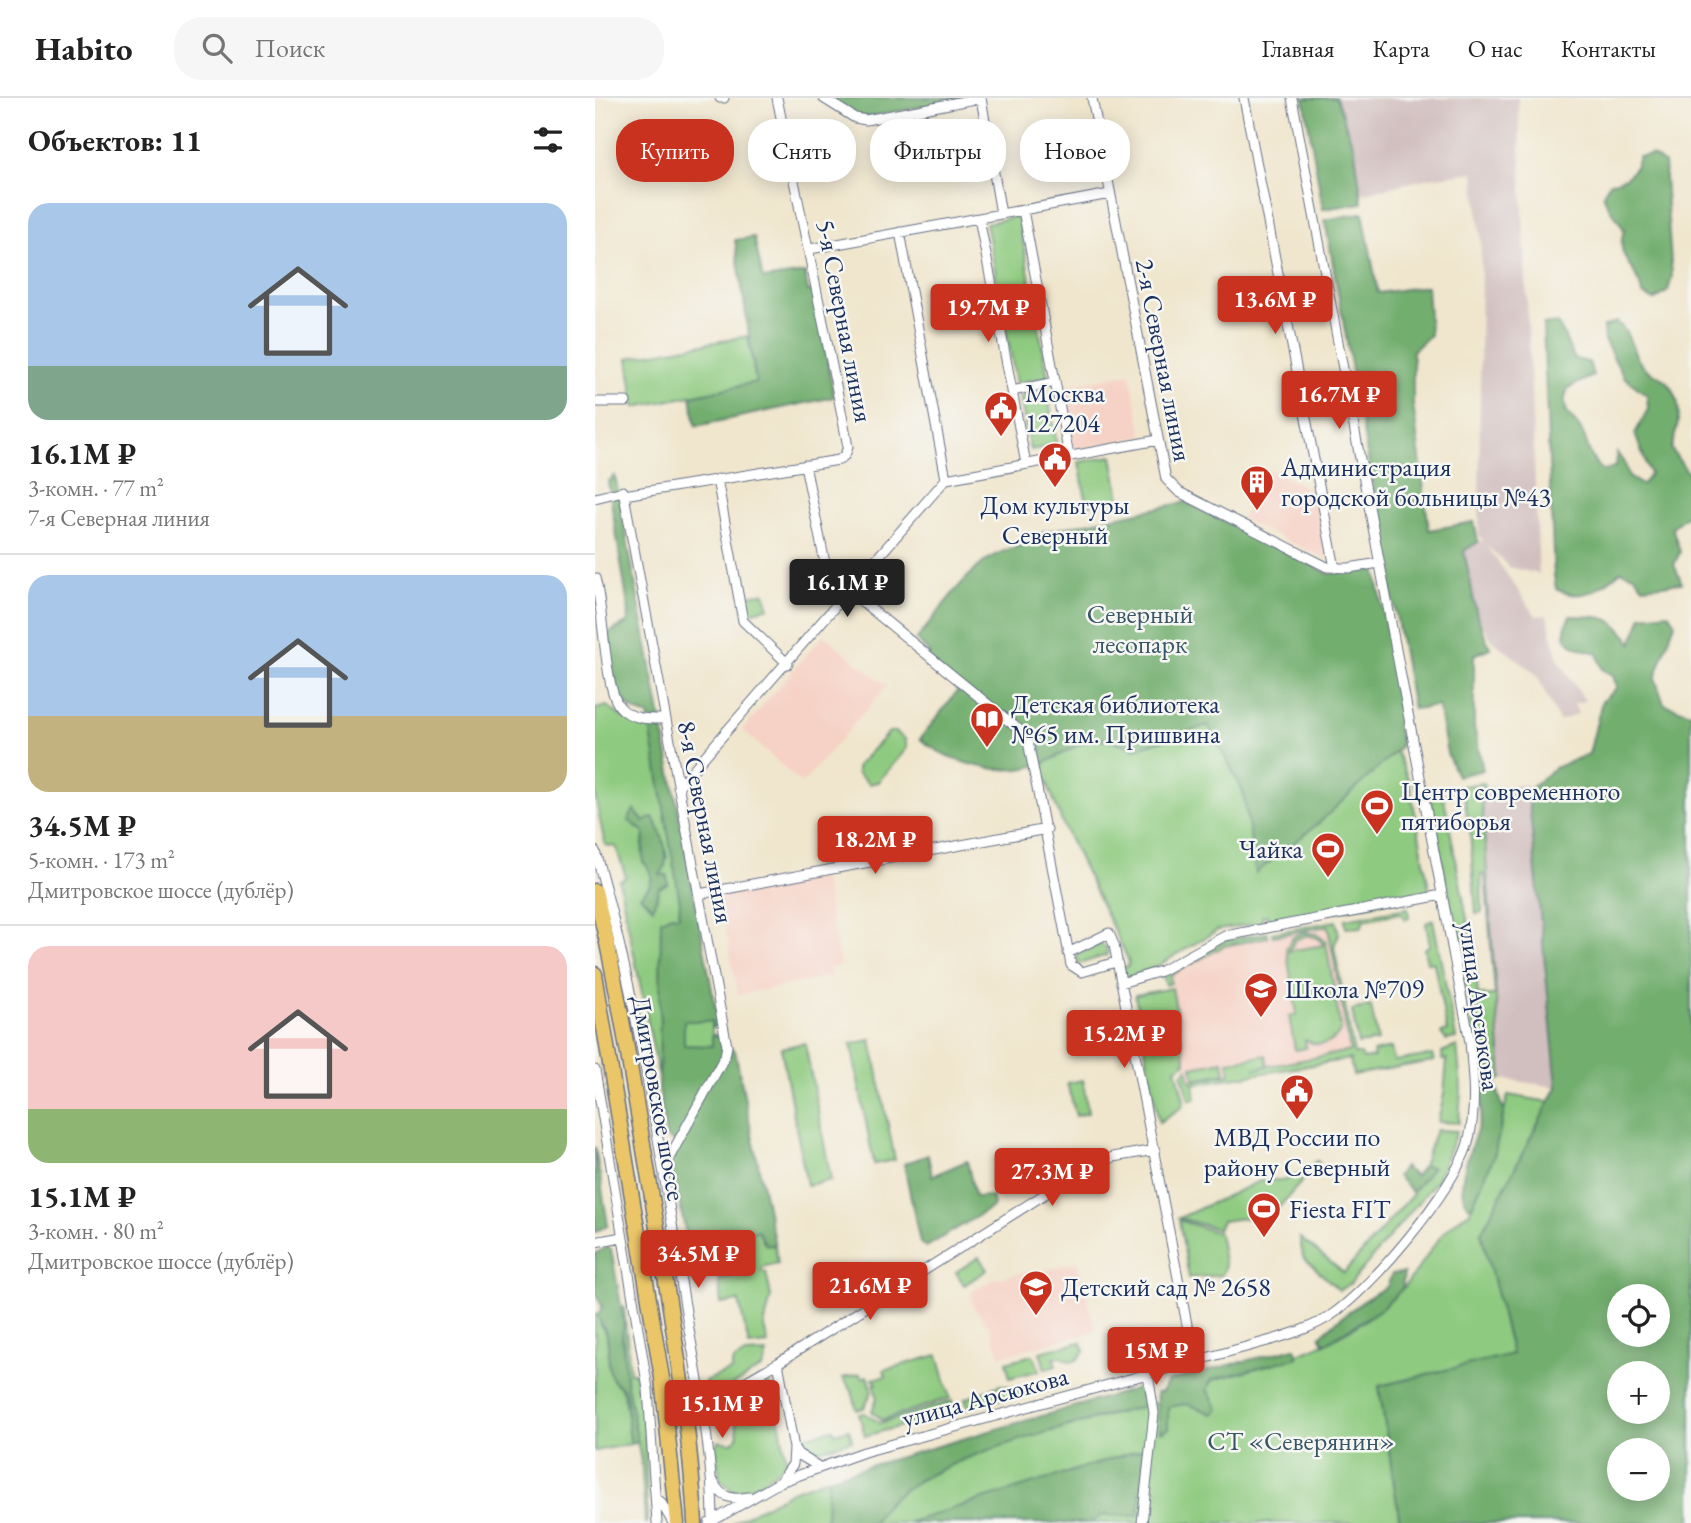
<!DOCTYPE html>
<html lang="ru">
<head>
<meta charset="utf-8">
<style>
	body { margin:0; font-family:"EB Garamond",serif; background:#f6f6f6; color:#222; height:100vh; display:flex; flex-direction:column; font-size:26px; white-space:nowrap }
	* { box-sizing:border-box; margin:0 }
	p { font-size:23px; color:#767676 }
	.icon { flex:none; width:38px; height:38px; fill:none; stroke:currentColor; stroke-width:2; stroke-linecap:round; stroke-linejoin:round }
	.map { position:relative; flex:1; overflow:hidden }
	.details { display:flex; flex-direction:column; background:#fff; width:595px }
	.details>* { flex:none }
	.guide { position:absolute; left:21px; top:21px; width:665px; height:63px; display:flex; gap:14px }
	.tools { position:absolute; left:1012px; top:1186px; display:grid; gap:14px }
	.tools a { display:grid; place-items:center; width:63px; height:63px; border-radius:50%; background:#fff; box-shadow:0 4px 18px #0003; font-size:35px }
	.price { position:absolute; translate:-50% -60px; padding:0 16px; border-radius:7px; background:#c8321e; color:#fff; font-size:23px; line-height:46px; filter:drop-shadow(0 2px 4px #0008) }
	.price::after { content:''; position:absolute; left:50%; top:42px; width:21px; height:16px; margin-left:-10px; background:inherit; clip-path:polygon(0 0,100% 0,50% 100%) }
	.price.on { background:#222; color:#fff }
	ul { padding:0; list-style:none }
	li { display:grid; align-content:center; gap:14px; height:371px; padding:0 28px }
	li+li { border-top:2px solid #e0e0e0 }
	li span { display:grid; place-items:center; height:217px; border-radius:21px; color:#555 }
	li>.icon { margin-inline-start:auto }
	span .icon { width:126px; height:126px; fill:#fffc; stroke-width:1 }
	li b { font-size:30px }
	h2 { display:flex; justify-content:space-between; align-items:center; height:84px; padding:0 28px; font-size:30px }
	.pill { padding:0 24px; border-radius:28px; background:#fff; box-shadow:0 4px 18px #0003; font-size:24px; line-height:63px }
	.pill.on { background:#c8321e; color:#fff }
	header { display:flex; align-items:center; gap:42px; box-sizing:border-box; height:98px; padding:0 35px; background:#fff; border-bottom:2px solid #e0e0e0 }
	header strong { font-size:33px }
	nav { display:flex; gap:38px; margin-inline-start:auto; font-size:24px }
	.search { width:490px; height:63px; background:#f6f6f6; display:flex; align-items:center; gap:18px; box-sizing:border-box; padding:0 24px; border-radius:28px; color:#767676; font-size:26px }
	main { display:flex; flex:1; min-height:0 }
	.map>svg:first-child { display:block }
	.built { fill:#f6d1c5 }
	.industrial { fill:#d1bfbf }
	.green { fill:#8eca7f; stroke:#547c6e; stroke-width:2; fill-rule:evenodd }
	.forest { fill:#72ae6e; stroke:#466e66; stroke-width:2; fill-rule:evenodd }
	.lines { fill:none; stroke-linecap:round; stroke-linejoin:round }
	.minor-casing { stroke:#666f85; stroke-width:11 }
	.highway-casing { stroke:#666f85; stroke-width:17 }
	.minor { stroke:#fff; stroke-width:9 }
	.highway { stroke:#ebc669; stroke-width:14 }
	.labels { text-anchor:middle; stroke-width:5; stroke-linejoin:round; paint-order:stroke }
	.street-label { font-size:26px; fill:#1b2f5e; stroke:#f6f6f2 }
	.poi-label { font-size:26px; fill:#1b2f5e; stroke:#f6f6f2; text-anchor:start }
	.park-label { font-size:26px; fill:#385666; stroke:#f6f6f2 }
</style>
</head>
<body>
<header>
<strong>Habito</strong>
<div class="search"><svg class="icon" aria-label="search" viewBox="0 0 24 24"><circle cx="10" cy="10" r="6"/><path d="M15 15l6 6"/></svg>Поиск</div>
<nav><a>Главная</a><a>Карта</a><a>О нас</a><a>Контакты</a></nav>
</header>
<main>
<section class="details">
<h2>Объектов: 11<svg class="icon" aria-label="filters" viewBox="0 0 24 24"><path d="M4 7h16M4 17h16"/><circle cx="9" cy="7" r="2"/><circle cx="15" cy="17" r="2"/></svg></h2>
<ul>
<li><span style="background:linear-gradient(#a9c7e8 75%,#7fa58c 0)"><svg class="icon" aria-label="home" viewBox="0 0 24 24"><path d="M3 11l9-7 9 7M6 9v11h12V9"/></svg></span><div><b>16.1M ₽</b><p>3-комн. · 77 m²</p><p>7-я Северная линия</p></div></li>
<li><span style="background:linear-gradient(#a9c7e8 65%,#c2b280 0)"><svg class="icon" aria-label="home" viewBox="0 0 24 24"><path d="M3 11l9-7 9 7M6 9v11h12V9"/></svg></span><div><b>34.5M ₽</b><p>5-комн. · 173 m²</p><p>Дмитровское шоссе (дублёр)</p></div></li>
<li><span style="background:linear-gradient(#f6c9c9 75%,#8fb573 0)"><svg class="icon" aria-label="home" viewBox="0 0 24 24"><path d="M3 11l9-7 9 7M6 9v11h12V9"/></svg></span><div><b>15.1M ₽</b><p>3-комн. · 80 m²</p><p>Дмитровское шоссе (дублёр)</p></div></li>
</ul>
</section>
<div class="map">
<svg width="1096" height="1425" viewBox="0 0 1096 1425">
	<rect width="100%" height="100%" fill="#f6f6f2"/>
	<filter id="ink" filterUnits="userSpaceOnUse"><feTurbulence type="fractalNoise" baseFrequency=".0143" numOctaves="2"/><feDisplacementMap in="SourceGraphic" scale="14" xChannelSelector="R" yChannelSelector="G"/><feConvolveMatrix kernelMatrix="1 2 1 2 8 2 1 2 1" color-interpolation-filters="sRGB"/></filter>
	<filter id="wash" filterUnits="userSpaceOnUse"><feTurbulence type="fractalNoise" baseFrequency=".00686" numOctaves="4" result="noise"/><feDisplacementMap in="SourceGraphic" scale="28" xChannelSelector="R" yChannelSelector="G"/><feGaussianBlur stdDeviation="1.57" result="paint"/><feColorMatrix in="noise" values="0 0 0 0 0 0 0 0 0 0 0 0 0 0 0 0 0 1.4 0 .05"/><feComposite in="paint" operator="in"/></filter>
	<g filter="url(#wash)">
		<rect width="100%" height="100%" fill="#f0e6cd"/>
		<path class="built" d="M535,275L548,338L479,352L467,289Z
			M672,373L682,374L720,394L732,461L646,421Z
			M228,537L292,588L207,686L147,632Z
			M228,779L245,868L235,870L236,879L143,897L124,798Z
			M733,828L755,953L594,983L575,878L629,848Z
			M482,1164L501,1233L405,1258L395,1229L378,1208L376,1194L399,1181L434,1173L437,1176Z"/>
		<path class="industrial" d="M741,0H923L944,476L914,469L892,448L941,518L952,517L963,561L990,603L979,606L983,616L964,623L941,576L897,542L882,518L869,453L888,442L884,438L886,144L879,74L834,80L765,96L760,53Z
			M932,687L933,693L962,989L907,981L886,690Z"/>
		<path class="green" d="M423,118L453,279L421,285L391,125Z
			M153,238L161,285L40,309L33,260Z
			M452,293L462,347L435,352L425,298Z
			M517,358L525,401L492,407L484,364Z
			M169,495L174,509L153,516L150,498Z
			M12,608L28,620L55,626L85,804L84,818L66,822L65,984L24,783L31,779L21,749L10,747L0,698V611ZM39,712L49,724L58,719L72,759L64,777L62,800L54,790C60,776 52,771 48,757C46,751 49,741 49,733L40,729Z
			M613,627L648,693L661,774L801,653L814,683L835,795L734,815H718L673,823L672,817L667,818L668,824L623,832L559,870L531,880L528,870L534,867L533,861L469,729L447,671L449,665C487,644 497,633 541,651Z
			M294,634H300L310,641L312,650L283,684L274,686L262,675V668Z
			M889,685V690L886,691L907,981L900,983L894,964L884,966L835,698L848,695L881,868L883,897H900L890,776L886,777L887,814L881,816L875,733L867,688Z
			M813,810L814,820L811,821L805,815L768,822L767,829L751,830L750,821Z
			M838,822L861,940L851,942L846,935L852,933L839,865L832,864L829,851L835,847L831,825Z
			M741,823L744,836L739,848L759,956H766L768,961L779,959L778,954L796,950L799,963L837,957L839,963L758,977L755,961L599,986L601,1000L594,1002L587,976L592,970L595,983L635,976L633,964L671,957L673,968L659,971L755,953L733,828L678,838L677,835Z
			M709,834L722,836L731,844L746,932C738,947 725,950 710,942L711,950L700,952L694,918L702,916L691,850L698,839ZM712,837L723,840L729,847L694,853L700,842Z
			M672,835L673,839L629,848L575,878L576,885L571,887L568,878L630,843Z
			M505,846L511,849L512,857L484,866L481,857Z
			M577,890L591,964L581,971L589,1002L587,1009L564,1024L540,897Z
			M776,908L783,943L763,946L757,912Z
			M89,923H117V948H89Z
			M276,942L300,1062L279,1066L256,946Z
			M210,945L236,1082L212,1087L186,950Z
			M862,948L866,989L864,1025L843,1024L849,996L852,961L847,962V954Z
			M628,963L630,975L599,981L597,969Z
			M488,982L493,1015L481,1018L472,985Z
			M913,997L955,1004L886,1135L917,1257L784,1289L805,1425H494L508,1417L551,1351L312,1425H279C292,1389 370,1360 405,1347L612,1291L617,1282C687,1263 756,1245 808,1190C830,1167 844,1128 874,1115L899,1058Z
			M841,1032L862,1033L842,1082L755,1186L744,1192L708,1159L705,1140L749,1175L818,1096L817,1094L837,1070L828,1068Z
			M721,1063L724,1064L678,1116L627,1123L623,1131L584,1120L667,1082H691L708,1075Z
			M584,1122L624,1135L630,1169L627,1177L594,1180Z
			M163,1132L170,1146L180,1148L183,1165L167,1169V1174H171L176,1198L169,1229L173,1246L154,1248L144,1203L126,1206L124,1183L150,1171L144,1147L146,1139Z
			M384,1159L392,1172L369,1187L361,1174Z
			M29,1208L35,1275H39C52,1325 52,1374 52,1425H50L47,1369L31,1281L26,1209Z
			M4,1216L6,1228L12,1237L16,1277C37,1299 30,1318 36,1346L0,1353V1217Z
			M486,1244L490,1252L482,1262L476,1264L464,1258L459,1260L461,1268L450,1271L445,1254Z
			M172,1255L168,1269L113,1302L110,1283L137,1272V1264L150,1256Z
			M343,1257L355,1300L287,1322L277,1313L282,1299L279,1287L282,1286L278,1281L291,1278L289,1272Z
			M438,1257L445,1272L415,1280L411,1264Z
			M265,1276L267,1280L272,1278L277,1294L269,1310L262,1312L257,1293L248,1280Z
			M164,1280L176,1288L179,1293L191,1361C186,1376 154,1392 139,1394L125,1381L120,1348L124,1343L136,1345L143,1339L138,1296Z
			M405,1287L419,1289L428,1295L373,1310L370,1301Z
			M357,1303L361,1313L270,1338L264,1316L270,1315L285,1325Z
			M238,1331L240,1335L254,1331L257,1342L217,1354L207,1350L205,1340Z
			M233,1380L231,1421L227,1425H138L197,1393Z"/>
		<path class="forest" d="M234,0H374L273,19L260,17Z
			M709,0H741L760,53L767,105L728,111Z
			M1057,57L1069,65L1077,179L1073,193L1060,202L1047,196C1043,167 1019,162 1029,132C1022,118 1012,111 1008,96L1015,84C1033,82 1038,76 1044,59Z
			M768,115L783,195L832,188L835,237L818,253V306L834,432L879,424L883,444L869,453L882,518L895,550L879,557V629L888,672L862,678L852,655L843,608L818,611L730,122Z
			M159,139L168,181L210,175L213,193L219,192L239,299L101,328L96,298L161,284L140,142Z
			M1022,224C1037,237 1035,251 1046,266C1052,275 1065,276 1072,284C1091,304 1083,329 1076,351L1096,379V414L1077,429L1085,454L1079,467L1087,485L1048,489L1039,477L1026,473C1006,490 988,505 961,491L959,477L948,227L962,225C971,237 972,249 980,261L994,264L998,278L973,290C962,318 982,318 990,340C995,355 996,363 1009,373L1021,368L1022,355L1030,366L1034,379L1047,387L1055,376L1040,336L1053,311L1052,297L1029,279L1009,242L1008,229Z
			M20,378L124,929H117V923H89V947L117,948V937H125L128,947L140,953L180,1148L170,1146L163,1132L146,1139L144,1147L150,1172L124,1183L122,1170L95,1177L94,1150L76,1065L81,1045L71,1039L64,991L66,822L76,817L84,818L85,804L53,617C15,611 17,566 13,535L32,525L34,515L13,384Z
			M591,404L734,476L780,470L810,623L803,629L806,647L801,653L725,724L661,775L648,693L613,627L541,651C492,630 493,645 451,664C411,681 358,667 325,641L364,591L328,562L334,554L321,542C343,516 366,479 395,460C412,449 433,448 449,434Z
			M1074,515L1080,525L1060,580L1069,606L1096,615V1425H805L784,1288L917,1256L886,1135L962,989L933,693L959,670L994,656L1007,603L1022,590L1018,578L1007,571L1002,555C980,550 960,545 975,518C1011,519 1015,516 1037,545L1047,518ZM1024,1199H1062V1237H1024ZM1024,1276H1062V1314H1024ZM1024,1353H1062V1391H1024Z
			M39,712L49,724L58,719C67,735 78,762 65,777H72L73,786L64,790L58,810L45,798C58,787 62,777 48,764L49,734L33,722Z
			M889,963L894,964L909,1013L899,1058L877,1108H873C856,1085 882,1042 886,1017C888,1000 886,983 884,966Z
			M0,1049L13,1127L0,1134Z
			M333,1057L337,1078L372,1063L380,1099L397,1098L399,1108L331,1149L325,1145L309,1066Z
			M828,1068L838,1069L817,1094L802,1078L809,1069L820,1078Z
			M12,1149L16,1151L29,1225L27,1239L31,1281L43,1345L36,1346C31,1328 35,1306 28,1290C7,1281 16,1255 12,1238C11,1232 5,1225 3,1218L7,1208L0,1194V1156Z
			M809,1175L807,1191L786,1211L730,1246L725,1238C738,1225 777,1195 792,1189L797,1176Z
			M700,1250L703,1259L617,1282L612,1291L623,1311L618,1316L592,1306L573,1309V1331L565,1334L561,1295L567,1294L573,1283Z
			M543,1290L551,1296L553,1307C493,1323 300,1365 279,1425H227L231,1421L233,1380Z
			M551,1350L543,1418L508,1417L494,1425H312Z"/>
	</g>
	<g filter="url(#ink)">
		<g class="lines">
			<g class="minor-casing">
				<path id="minor" d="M125,0H129
					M228,0L260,20L271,22L385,0
					M386,0L406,116
					M497,0L571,381L584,394L732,469L754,470L784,465
					M649,0L740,470
					M428,112L474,358
					M384,120L431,366
					M305,134L351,381
					M215,151L515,96
					M417,293L460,284
					M0,304H31
					M210,367L232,475L432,638L476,867L487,874L521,864
					M122,381L148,523L193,566
					M0,400L28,393
					M0,480C9,510 9,591 25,609C36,622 55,621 71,621
					M83,689L351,381L563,342
					M0,753C41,895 64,1042 87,1189C99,1267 118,1346 118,1425
					M104,796L452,731
					M473,855L514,835L519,847L599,1263
					M526,885L566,873L630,838L847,797
					M0,972L53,1291L62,1425
					M69,1080L73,1062L130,958L132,948L29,397L244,362L250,357L253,349L244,302L182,0
					M0,1144L27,1139
					M183,1265L199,1350L198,1366L186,1383
					M106,1309L183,1265L480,1077L518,1059L560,1052
					M199,1350L203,1356L224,1369
					M119,1385C126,1400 138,1402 154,1399
					M65,1403L78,1425
					M114,1425L185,1384L269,1354L680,1241C699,1235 718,1229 735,1218C776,1191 859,1092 873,1045C882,1011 878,978 875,944L697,0
					M547,1425L559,1315L553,1276"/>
			</g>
			<g class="highway-casing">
				<path id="highway" d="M0,793C24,890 38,989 55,1087C73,1199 94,1311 100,1425
					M0,876L67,1280L82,1425"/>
			</g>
			<use href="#minor" class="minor"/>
			<use href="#highway" class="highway"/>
		</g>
	</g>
	<defs>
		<g id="civic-pin" transform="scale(1.75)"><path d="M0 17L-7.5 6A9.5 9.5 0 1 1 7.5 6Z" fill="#c8321e" stroke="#f6f6f2"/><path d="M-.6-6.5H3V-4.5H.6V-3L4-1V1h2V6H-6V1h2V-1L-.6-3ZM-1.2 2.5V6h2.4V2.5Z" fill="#fff"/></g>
		<g id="building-pin" transform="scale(1.75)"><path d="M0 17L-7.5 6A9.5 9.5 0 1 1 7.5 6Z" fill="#c8321e" stroke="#f6f6f2"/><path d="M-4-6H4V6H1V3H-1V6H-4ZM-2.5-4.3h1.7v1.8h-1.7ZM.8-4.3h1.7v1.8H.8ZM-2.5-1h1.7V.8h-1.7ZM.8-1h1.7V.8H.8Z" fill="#fff"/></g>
		<g id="library-pin" transform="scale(1.75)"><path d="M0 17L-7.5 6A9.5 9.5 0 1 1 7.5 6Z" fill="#c8321e" stroke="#f6f6f2"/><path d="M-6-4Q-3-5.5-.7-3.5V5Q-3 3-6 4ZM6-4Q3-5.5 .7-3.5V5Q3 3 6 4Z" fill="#fff"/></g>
		<g id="stadium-pin" transform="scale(1.75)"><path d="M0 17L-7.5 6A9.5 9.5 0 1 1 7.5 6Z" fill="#c8321e" stroke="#f6f6f2"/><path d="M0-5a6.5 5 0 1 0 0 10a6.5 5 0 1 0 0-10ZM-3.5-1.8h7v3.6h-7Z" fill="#fff"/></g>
		<g id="school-pin" transform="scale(1.75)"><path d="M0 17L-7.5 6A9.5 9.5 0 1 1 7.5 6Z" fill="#c8321e" stroke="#f6f6f2"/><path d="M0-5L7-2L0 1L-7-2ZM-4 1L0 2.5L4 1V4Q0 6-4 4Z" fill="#fff"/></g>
	</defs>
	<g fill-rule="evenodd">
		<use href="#civic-pin" x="406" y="310"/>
		<use href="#civic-pin" x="460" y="361"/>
		<use href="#building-pin" x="662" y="384"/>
		<use href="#library-pin" x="392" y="621"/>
		<use href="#stadium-pin" x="782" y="708"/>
		<use href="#stadium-pin" x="733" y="751"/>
		<use href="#school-pin" x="666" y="891"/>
		<use href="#civic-pin" x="702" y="993"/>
		<use href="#stadium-pin" x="669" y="1111"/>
		<use href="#school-pin" x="441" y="1189"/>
	</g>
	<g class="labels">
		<g class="street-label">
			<text transform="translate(250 223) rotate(79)" y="9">5-я Северная линия</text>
			<text transform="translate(569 262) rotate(79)" y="9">2-я Северная линия</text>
			<text transform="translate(111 724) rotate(79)" y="9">8-я Северная линия</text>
			<text transform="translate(885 908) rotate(82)" y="9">улица Арсюкова</text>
			<text transform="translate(64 1000) rotate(80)" y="9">Дмитровское шоссе</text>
			<text transform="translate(390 1299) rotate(-15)" y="9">улица Арсюкова</text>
		</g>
		<g class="poi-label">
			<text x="430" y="304">Москва<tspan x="430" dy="30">127204</tspan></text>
			<text x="686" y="378">Администрация<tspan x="686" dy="30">городской больницы №43</tspan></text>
			<text x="460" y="416" text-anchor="middle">Дом культуры<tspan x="460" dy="30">Северный</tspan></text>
			<text x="416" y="615">Детская библиотека<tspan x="416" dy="30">№65 им. Пришвина</tspan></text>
			<text x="806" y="702">Центр современного<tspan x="806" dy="30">пятиборья</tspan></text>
			<text x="708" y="760" text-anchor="end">Чайка</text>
			<text x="690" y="900">Школа №709</text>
			<text x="702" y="1048" text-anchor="middle">МВД России по<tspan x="702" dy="30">району Северный</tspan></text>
			<text x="694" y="1120">Fiesta FIT</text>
			<text x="466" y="1198">Детский сад № 2658</text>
		</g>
		<g class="park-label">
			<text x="545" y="525">Северный<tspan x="545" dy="30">лесопарк</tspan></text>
			<text x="706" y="1352">СТ «Северянин»</text>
		</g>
	</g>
</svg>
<div class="tools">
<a><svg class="icon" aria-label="locate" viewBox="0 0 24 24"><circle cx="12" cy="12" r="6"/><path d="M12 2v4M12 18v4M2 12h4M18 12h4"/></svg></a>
<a>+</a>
<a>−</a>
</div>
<b class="price" style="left:680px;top:238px">13.6M ₽</b>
<b class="price" style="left:393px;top:246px">19.7M ₽</b>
<b class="price" style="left:744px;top:333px">16.7M ₽</b>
<b class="price on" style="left:252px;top:521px">16.1M ₽</b>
<b class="price" style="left:280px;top:778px">18.2M ₽</b>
<b class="price" style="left:529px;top:972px">15.2M ₽</b>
<b class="price" style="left:457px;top:1110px">27.3M ₽</b>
<b class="price" style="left:103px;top:1192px">34.5M ₽</b>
<b class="price" style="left:275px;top:1224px">21.6M ₽</b>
<b class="price" style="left:561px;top:1289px">15M ₽</b>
<b class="price" style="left:127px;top:1342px">15.1M ₽</b>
<div class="guide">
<a class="pill on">Купить</a>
<a class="pill">Снять</a>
<a class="pill">Фильтры</a>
<a class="pill">Новое</a>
</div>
</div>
</main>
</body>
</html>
